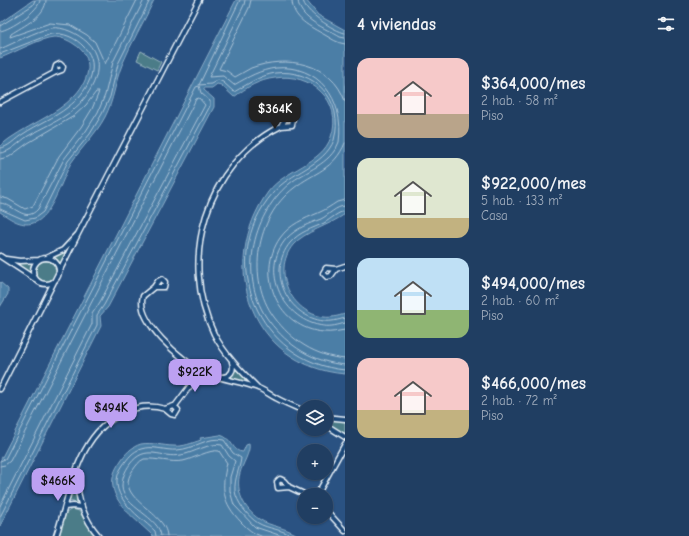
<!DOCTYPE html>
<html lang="es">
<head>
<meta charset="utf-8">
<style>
	body { margin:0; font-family:"Comic Neue",sans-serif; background:#2d496b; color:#f1f3f6; height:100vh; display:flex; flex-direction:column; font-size:15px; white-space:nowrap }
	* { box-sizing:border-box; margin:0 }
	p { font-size:13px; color:#a2aebe }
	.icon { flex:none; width:22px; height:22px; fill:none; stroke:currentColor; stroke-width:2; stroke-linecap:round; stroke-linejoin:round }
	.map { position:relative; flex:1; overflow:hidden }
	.details { display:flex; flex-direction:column; background:#203e62; width:344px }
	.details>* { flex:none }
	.fabs { position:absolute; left:297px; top:400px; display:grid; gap:8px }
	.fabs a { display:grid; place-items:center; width:36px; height:36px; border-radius:50%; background:#203e62; box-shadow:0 1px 3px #0004,0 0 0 1px #3d5777; font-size:20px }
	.price { position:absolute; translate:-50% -34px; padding:0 9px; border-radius:8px; background:#bca0f2; color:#111; font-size:13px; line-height:26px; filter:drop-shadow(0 1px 2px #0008) }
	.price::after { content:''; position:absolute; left:50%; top:24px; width:12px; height:9px; margin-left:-6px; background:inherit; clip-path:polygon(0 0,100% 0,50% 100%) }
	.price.selected { background:#222; color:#fff }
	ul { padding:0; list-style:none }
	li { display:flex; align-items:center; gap:12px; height:100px; padding:0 12px }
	li span { display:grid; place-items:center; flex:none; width:112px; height:80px; border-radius:12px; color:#555 }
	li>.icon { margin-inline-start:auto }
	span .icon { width:48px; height:48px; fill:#fffc; stroke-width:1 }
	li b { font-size:17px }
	h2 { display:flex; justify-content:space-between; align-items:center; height:48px; padding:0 12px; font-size:17px }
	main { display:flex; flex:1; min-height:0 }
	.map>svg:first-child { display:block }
	.green { fill:#4b7c88; stroke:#9ab6c0 }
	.water { fill:#4c7ea6; stroke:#8aacc7 }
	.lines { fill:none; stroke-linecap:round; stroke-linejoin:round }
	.shore { stroke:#aac3d7; stroke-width:1 }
	.minor-casing { stroke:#e8f1f8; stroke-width:7 }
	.minor { stroke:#1f4a7a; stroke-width:4 }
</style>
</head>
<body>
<main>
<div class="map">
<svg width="345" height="536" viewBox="0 0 345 536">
	<rect width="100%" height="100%" fill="#2a5282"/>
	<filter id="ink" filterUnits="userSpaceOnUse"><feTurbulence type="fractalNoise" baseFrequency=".025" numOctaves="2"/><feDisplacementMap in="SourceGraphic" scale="8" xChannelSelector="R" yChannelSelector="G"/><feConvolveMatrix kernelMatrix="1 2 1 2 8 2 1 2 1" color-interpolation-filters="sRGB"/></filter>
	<g filter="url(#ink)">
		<path class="green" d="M141,51L161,62L157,70L137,60Z
			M71,245L61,267L53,258Z
			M35 271a11 11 0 1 1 22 0a11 11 0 1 1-22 0Z
			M12,261L34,263L32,275Z
			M235,370H236L249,382V384L230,378Z
			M326,419L345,421V435L326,422Z
			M73,488H76L77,503L69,501Z
			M72,509L79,511L95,536H59L66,513Z"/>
		<path class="water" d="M33,0H154C144,22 131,43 122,65C115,82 114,100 105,117C96,134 82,147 71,163C62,179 52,215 36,222C22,228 11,219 0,212V146C23,126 55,117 75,95C90,79 95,57 74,44C68,40 61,37 54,37C40,38 14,53 0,58V23Z
			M236,0H306L318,15L345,30V214C329,226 305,231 293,245C271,272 292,313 324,317C331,318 338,316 345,314V374C251,366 216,265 268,192C285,169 322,164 331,137C344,101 310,72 275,78C259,80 247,87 234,97L221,85L217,84L212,88H204V90L214,99V107L108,307L100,316L101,326L0,526V461Z
			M0,282L8,289V294L0,307Z
			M220,435C233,438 232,452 243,452L246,445L249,444C251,451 242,465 240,473C235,491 244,509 259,519C271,527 286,527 299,536H153C133,516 97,494 120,462C125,454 131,447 141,444C152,442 163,446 174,446C183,447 192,443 201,440L200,438Z"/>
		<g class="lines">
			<path class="shore" d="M46,0C46,16 23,26 11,34L10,37L50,23L70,25L87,35L95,42L105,64L137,0
				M240,0L199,85L211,84L218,80L223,82L234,92C248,84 259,76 275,73C314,68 345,100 334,140C324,166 290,172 273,193C215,260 258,362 345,370
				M245,0L244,5L209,77L223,76L234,85C248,77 260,70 276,68C318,64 345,99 339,142C330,165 306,170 289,184C251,216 238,280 269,321C288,346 313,362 345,365
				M251,0L249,8L219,69L227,71L235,77C240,74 246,71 251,68C286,55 332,62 345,101
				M292,0C292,19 311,27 325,35C332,39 337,43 345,44
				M298,0C299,20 326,28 340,37L345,38
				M303,0C304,12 334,31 345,33
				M0,26L33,5L35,0
				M0,31C10,30 40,10 40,0
				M0,49C15,43 35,31 51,28C63,26 78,34 87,42C109,64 92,94 73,110C59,121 43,128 28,136C20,141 10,153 0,153
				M0,54L51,34C63,32 76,38 84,47C103,66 86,94 68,107C54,118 38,124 23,134C16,138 8,148 0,148
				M345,143C334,170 314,172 294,188C256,217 246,279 274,317C292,341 315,356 345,359
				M0,159L9,157L28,143L74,116L86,105L96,92H99L92,109L81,127L59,156L33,206L25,209L8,199L0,197
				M345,200L337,202C331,206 325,210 318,213C304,219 290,224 280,238C255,274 278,329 324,332C331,333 338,331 345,330
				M0,203C14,204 25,224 38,209L64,159L86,131L98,112L105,95L113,62L144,0
				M345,206C336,206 329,215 321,219C308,224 297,228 287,238C258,270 284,322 324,326C331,327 338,325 345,323
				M0,209L25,220L35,218L43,212L68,161L90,134L102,114L110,97L118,64L150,0
				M345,211C338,212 331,219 324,223C312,229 300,231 290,243C266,272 288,317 324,321C331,322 338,320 345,318
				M0,461L5,459L196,87L199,86L201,93L210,101V106L104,305L97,315V325L0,517
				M0,466L5,465L10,461L196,99L199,98L205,105L100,302L92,314V324L0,506
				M156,536L155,531C137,514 103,493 123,465C128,458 133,451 141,449C153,445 165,451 177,450C195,449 207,436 224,440L233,453L241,458C240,469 234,478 235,491C236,501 248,517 258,523C268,529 282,529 292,536
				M161,536C160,517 123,507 122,487C122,478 125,471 130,464C146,443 161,459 181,455C194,453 210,442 222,445L229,456L235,461L230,477V491L234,505L255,527L282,536
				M167,536C166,510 112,499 133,470C136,466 139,461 144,459C157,458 170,463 183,461C193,459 210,449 219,451L227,463C221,489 222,502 241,522C248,529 252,533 261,536"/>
			<g class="minor-casing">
				<path id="minor" d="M60,64L63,67L62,70L54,73L56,66Z
					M0,102L54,73
					M289,117L293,119L292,125L281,126L285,119Z
					M78,234L199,0
					M0,256L35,279
					M33 271a13 13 0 1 1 26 0a13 13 0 1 1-26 0Z
					M6,259L20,261L39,260
					M326,268L336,269L331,276L327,277L323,273Z
					M336,269L345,266
					M162,279L165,282L164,287H154L158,281Z
					M154,287L143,296C135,321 182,361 202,371C221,380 240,381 258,388C264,390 270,395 276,398C285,403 295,407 304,411
					M221,377C230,377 235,371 232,362
					M258,388C241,371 225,355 214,334C178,260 206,163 281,126
					M0,389L78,234L63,250L46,258
					M174,406L178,410L175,415L171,414L165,409Z
					M175,406L202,370
					M326,417L345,419
					M326,425L345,437
					M76,476C78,499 83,518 99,536
					M280,479L284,481L289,487L278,488L277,482Z
					M289,487L306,495
					M317,495L345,444
					M65,507L73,506L81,507
					M326,510L345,531
					M56,536C71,492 77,431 126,412C138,406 151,405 165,409"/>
			</g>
			<use href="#minor" class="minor"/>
		</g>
	</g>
</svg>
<div class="fabs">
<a><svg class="icon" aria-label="layers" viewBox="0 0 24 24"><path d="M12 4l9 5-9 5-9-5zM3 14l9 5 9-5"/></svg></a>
<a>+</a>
<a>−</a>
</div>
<b class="price selected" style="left:275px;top:130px">$364K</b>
<b class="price" style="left:195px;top:393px">$922K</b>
<b class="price" style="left:111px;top:429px">$494K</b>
<b class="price" style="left:58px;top:502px">$466K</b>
</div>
<section class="details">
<h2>4 viviendas<svg class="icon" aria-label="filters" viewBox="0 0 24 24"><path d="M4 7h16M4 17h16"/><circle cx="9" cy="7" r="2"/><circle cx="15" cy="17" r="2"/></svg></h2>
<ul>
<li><span style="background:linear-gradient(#f6c9c9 70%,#b9a48a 0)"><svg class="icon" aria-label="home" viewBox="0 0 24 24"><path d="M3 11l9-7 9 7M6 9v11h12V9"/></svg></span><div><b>$364,000/mes</b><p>2 hab. · 58 m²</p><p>Piso</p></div></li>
<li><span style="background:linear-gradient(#dfe7d0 75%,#c2b280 0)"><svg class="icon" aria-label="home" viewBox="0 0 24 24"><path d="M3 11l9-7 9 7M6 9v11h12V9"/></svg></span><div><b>$922,000/mes</b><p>5 hab. · 133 m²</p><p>Casa</p></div></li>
<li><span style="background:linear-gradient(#bfe0f5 65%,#8fb573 0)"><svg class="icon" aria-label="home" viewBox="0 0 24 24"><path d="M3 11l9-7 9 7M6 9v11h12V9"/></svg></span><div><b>$494,000/mes</b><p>2 hab. · 60 m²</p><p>Piso</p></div></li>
<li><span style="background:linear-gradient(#f6c9c9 65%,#c2b280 0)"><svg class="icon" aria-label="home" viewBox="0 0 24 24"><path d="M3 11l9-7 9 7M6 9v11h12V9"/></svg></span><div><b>$466,000/mes</b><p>2 hab. · 72 m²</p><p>Piso</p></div></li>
</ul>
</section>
</main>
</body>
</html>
